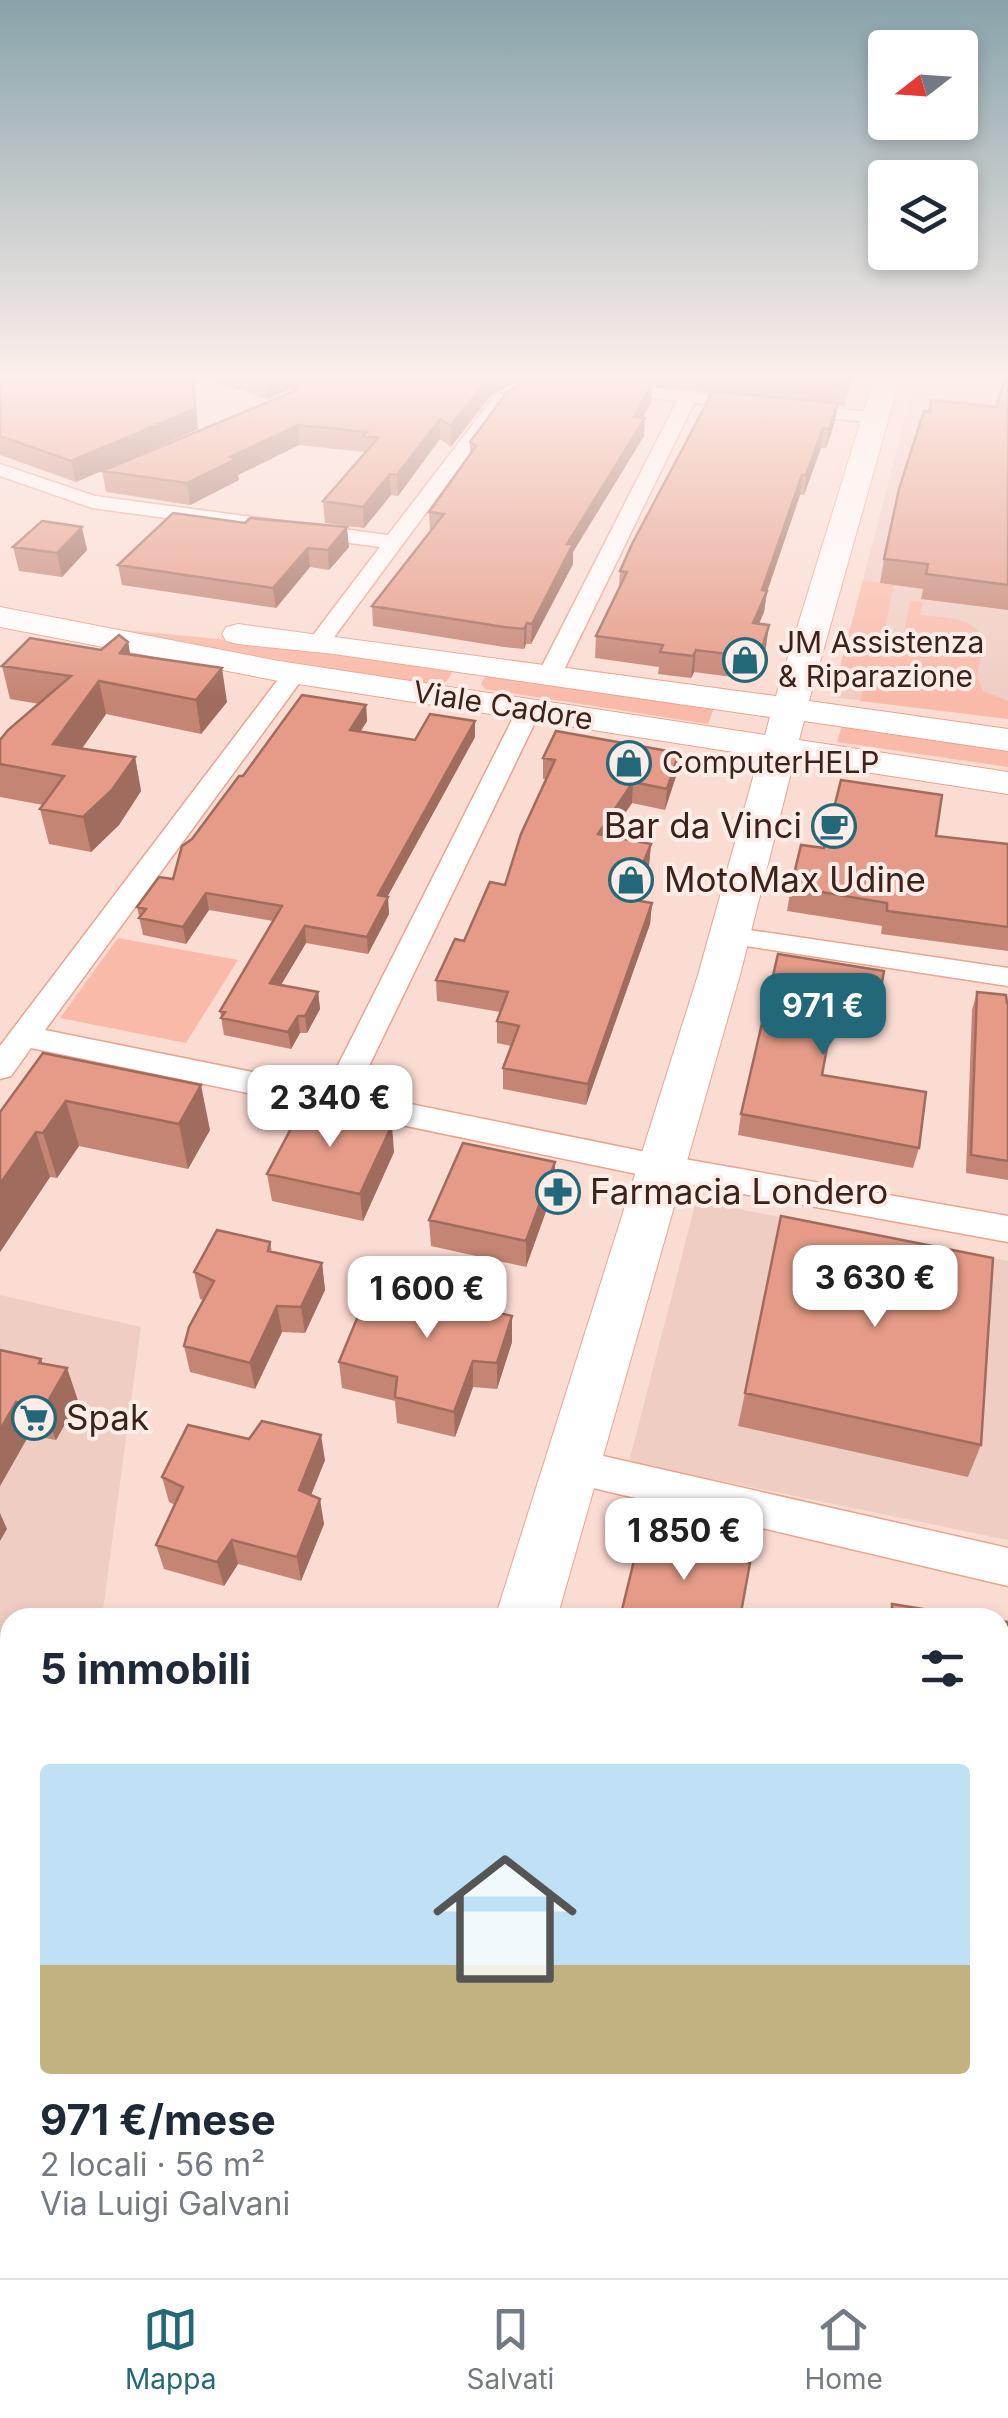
<!DOCTYPE html>
<html lang="it">
<head>
<meta charset="utf-8">
<style>
	body { margin:0; font-family:Inter,sans-serif; background:#f2f2f3; color:#1f2937; height:100vh; display:flex; flex-direction:column; font-size:38px; white-space:nowrap }
	* { box-sizing:border-box; margin:0 }
	p { font-size:32px; color:#747a83 }
	.icon { flex:none; width:55px; height:55px; fill:none; stroke:currentColor; stroke-width:2; stroke-linecap:round; stroke-linejoin:round }
	.map { position:relative; flex:1; overflow:hidden }
	.sheet { position:absolute; left:0px; top:1608px; width:1010px; height:672px; display:flex; flex-direction:column; background:#fff; border-radius:30px 30px 0 0; box-shadow:0 5px 15px #0003 }
	.sheet>* { flex:none }
	.needle { width:65px; rotate:253deg }
	.controls { position:absolute; left:868px; top:30px; display:grid; gap:20px }
	.controls a { display:grid; place-items:center; width:110px; height:110px; border-radius:10px; background:#fff; box-shadow:0 5px 15px #0003; font-size:50px }
	.price { position:absolute; translate:-50% -85px; padding:0 22px; border-radius:20px; background:#fff; color:#222; font-size:32px; line-height:65px; filter:drop-shadow(0 2px 5px #0008) }
	.price::after { content:''; position:absolute; left:50%; top:60px; width:30px; height:22px; margin-left:-15px; background:inherit; clip-path:polygon(0 0,100% 0,50% 100%) }
	.price.selected { background:#236878; color:#fff }
	ul { padding:0; list-style:none }
	li { display:grid; align-content:center; gap:20px; height:530px; padding:0 40px }
	li span { display:grid; place-items:center; height:310px; border-radius:10px; color:#555 }
	li>.icon { margin-inline-start:auto }
	span .icon { width:180px; height:180px; fill:#fffc; stroke-width:1 }
	li b { font-size:42px }
	h2 { display:flex; justify-content:space-between; align-items:center; height:120px; padding:0 40px; font-size:42px }
	.tab-bar { display:flex; justify-content:space-around; align-items:center; height:140px; border-top:2px solid #e0e1e3; background:#fff; font-size:28px; color:#747a83 }
	.tab-bar a { display:grid; justify-items:center; gap:5px }
	.tab-bar .selected { color:#236878 }
	.map>svg:first-child { display:block }
	.built { fill:#f0cdc3 }
	.green { fill:#fabaa9 }
	.lines { fill:none; stroke-linecap:round; stroke-linejoin:round }
	.street-casing { stroke:#eda28e; stroke-width:3 }
	.secondary-casing { stroke:#eda28e; stroke-width:2 }
	.street { fill:#fff; fill-rule:evenodd }
	.secondary { fill:#fff; fill-rule:evenodd }
	.wall { fill:#c58574 }
	.shaded-wall { fill:#a06c5e }
	.building { fill:#e59b87; stroke:#a06c5e; stroke-width:2.5 }
	.labels { text-anchor:middle; stroke-width:8; stroke-linejoin:round; paint-order:stroke }
	.far-poi-label { font-size:30px; fill:#3e221a; stroke:#fdede8; text-anchor:start }
	.far-street-label { font-size:30px; fill:#3e221a; stroke:#fdede8 }
	.poi-label { font-size:35px; fill:#3e221a; stroke:#fdede8; text-anchor:start }
</style>
</head>
<body>
<div class="map">
<svg width="1008" height="2278" viewBox="0 0 1008 2278">
	<rect width="100%" height="100%" fill="#fbdcd3"/>
	<path class="built" d="M916,378H1008V719L832,697Z
		M696,1201L1008,1261V1540L629,1462Z
		M0,1295L141,1327L102,1617L10,1618V1746L0,1743Z"/>
	<path class="green" d="M863,581L894,585L883,637L903,639L910,601L922,602L920,615C943,618 973,616 984,639L977,677L983,691L1008,701V719L860,701L863,691L835,686Z
		M59,624L262,643L446,667L452,673L446,682L434,685Z
		M497,676L714,708L708,724L485,689L481,684L485,677Z
		M842,725L1008,748V767L837,742Z
		M118,938L238,960L186,1043L60,1018Z"/>
	<g class="lines">
		<g class="street-casing">
			<path id="street" d="M535,378H558L505,406L326,648L318,650L307,643L380,547L92,508L0,476V464L95,496L388,535L493,398Z
				M607,383L875,413L884,418L875,423L694,403L562,674L550,681L538,674L677,401L601,392L598,388Z
				M294,667L306,674L45,1030L327,1087L517,710L529,703L541,710L356,1093L661,1155L1008,1216V1242L661,1179L31,1048L11,1076L0,1079V1046L286,669Z
				M729,927L1008,968V986L719,942L715,936L719,930Z
				M572,1449L1008,1548V1586L572,1483L558,1478L552,1466L558,1454Z
				M0,1783L10,1786V1832L0,1829Z
				M1000,2092L1008,2094V2146L1000,2144Z"/>
		</g>
		<g class="secondary-casing">
			<path id="secondary" d="M874,378H900L809,701L1008,729V751L804,721L799,740L1008,772V794L794,761L740,975L557,1618H495L698,975L759,756L279,681L0,627V607L279,661L765,735L770,717L334,654L238,644L226,641L222,634L226,627L238,624L776,696Z
				M287,2270H367L365,2278H285Z"/>
		</g>
		<use href="#street" class="street"/>
		<use href="#secondary" class="secondary"/>
	</g>
	<path class="wall" d="M0,378L39,380L198,429L76,482L0,455Z
		M204,378H526L490,396L451,447L440,439L398,496L391,495L364,528L325,523L323,501L364,455V452L299,445L238,475L239,480L190,505L106,492L102,471L291,392V389L267,399Z
		M534,378H851L845,406L837,405L835,422L826,448H821L804,495H800L767,591L764,612L759,624L766,647L756,680L694,672L691,678L658,674L659,667L595,658L596,636L619,587L620,571L707,403V392L652,387L651,402L643,418L644,436L573,552V564L531,644H526L524,649L504,647L373,626L372,606L430,531L429,512L470,454V442Z
		M1008,378V610L921,599L923,589L880,583L884,559L931,400L996,407Z
		M173,513L349,547L329,570L310,567L276,608L122,585L118,565Z
		M13,547L87,550L62,577L19,571Z
		M128,642L130,654L227,702L201,734L106,714L82,748L135,757L141,791L119,825L91,852L49,844L40,809L43,805L0,797V740L39,704L10,699L2,666L101,650Z
		M366,705L367,721L361,731L415,740L475,721V737L387,897L389,914L368,954L306,943L281,985L318,992L320,1009L307,1033H300L291,1049L224,1035L220,1011L273,921L209,910L186,944L143,935L137,907L173,879L192,839L243,776Z
		M543,758L677,773L665,810L632,803L609,836L651,844L649,865L635,900L652,903L650,924L586,1105L503,1089V1068L511,1046L497,1043V1021L500,1012L437,1001L436,980L505,885L546,779H543Z
		M1008,844V951L881,934L882,926L787,911L791,887L824,848Z
		M778,954L876,1016L871,1036L831,1029L822,1075L919,1148L913,1168L738,1135L741,1114Z
		M977,992L1008,1003V1180L966,1173L972,1010Z
		M43,1053L210,1130L188,1169L79,1146L57,1178L50,1177L0,1252V1112Z
		M394,1152L363,1221L272,1201L267,1174Z
		M555,1162L554,1189L526,1267L431,1246L429,1220Z
		M270,1242L272,1252L322,1263L325,1290L305,1333L282,1332L255,1389L190,1372L184,1346L203,1300L200,1299L194,1272Z
		M457,1284L458,1303L512,1342L497,1389L473,1387L455,1437L397,1423L395,1401L342,1388L339,1362L382,1318Z
		M0,1350L43,1364L67,1368L78,1401L56,1440L29,1435L0,1486Z
		M745,1393L981,1445L968,1477L738,1426Z
		M325,1460L311,1495L324,1524L301,1581L238,1564L224,1586L164,1569L156,1545L175,1505L169,1502L162,1477Z
		M1000,1621L1008,1622V1738L1000,1736Z
		M1000,1818L1008,1820V2006L1000,2004Z
		M10,1855V2022L0,2018V1876Z
		M0,2119L10,2122V2188L0,2185Z
		M703,2270H842L841,2278H726Z
		M928,2270H1000L1008,2278H927Z"/>
	<path class="shaded-wall" d="M194,378L198,429L76,482L71,461Z
		M268,378H316L267,399L265,380Z
		M488,378H526L490,396L451,447V426Z
		M652,384L651,402L633,435L634,417Z
		M838,403L835,422L826,448L829,429Z
		M645,418L644,436L573,552V564L531,644L532,624L567,544Z
		M440,419V439L398,496L397,475Z
		M298,425L299,445L238,475L239,480L190,505L187,483L230,457Z
		M823,428L821,448L804,495L806,475Z
		M390,474L391,495L364,528L363,507Z
		M802,475L800,495L767,592L764,612L750,644L753,623L762,590Z
		M82,527L87,550L62,577L57,553Z
		M347,527L349,547L329,570L328,550Z
		M308,548L310,567L276,608L273,588Z
		M527,623L526,644L524,649V629Z
		M769,625L766,647L756,680L759,658Z
		M128,642L134,675L120,653Z
		M696,650L694,672L691,678L693,656Z
		M222,668L227,702L201,734L196,700Z
		M99,681L106,714L63,776L53,744Z
		M366,705L367,721L351,746L350,730Z
		M475,721V737L379,912L378,895Z
		M679,753L677,773L665,810L667,789Z
		M135,757L141,791L119,825L91,852L83,817Z
		M633,782L632,803L596,855L598,834Z
		M651,844L649,865L627,920L628,899Z
		M206,893L209,910L186,944L183,927Z
		M388,897L389,914L368,954L367,937Z
		M652,903L650,924L586,1105L588,1084Z
		M305,926L306,943L272,1000L270,983Z
		M318,992L320,1009L307,1033L305,1016Z
		M298,1016L300,1033L291,1049L288,1032Z
		M201,1085L210,1130L188,1169L179,1124Z
		M66,1101L79,1146L57,1178L43,1133Z
		M392,1125L394,1152L363,1221L360,1194Z
		M36,1132L50,1177L0,1252V1184Z
		M555,1162L554,1189L526,1267V1241Z
		M322,1263L325,1290L305,1333L301,1307Z
		M277,1306L282,1332L255,1389L250,1363Z
		M512,1316V1342L497,1389V1363Z
		M41,1359L53,1392L67,1368L78,1401L56,1440L44,1408L39,1363Z
		M473,1361V1387L455,1437L454,1412Z
		M16,1402L29,1435L0,1486V1430Z
		M321,1435L325,1460L303,1515L299,1490Z
		M320,1499L324,1524L301,1581L297,1557Z
		M0,1513L7,1529L0,1541Z
		M232,1540L238,1564L224,1586L217,1562Z
		M176,2270H188L186,2278H173Z"/>
	<path class="building" d="M0,378H35L39,380L45,378H193L195,409L71,461L0,436Z
		M313,378H488L451,426L440,419L397,475L390,474L363,507L323,501L378,438L363,436L367,432L298,425L230,457L236,459L187,483L102,471L297,390L291,388Z
		M534,378H598L652,384L634,417L645,418L567,544H573L532,624L527,623L524,629L504,627L372,606L444,514L429,512L476,446L470,442L508,391Z
		M766,378H850L848,386Z
		M1005,378H1008V585L926,574L928,564L884,559L899,489L924,411L930,412L931,400L996,407Z
		M708,391L838,403L829,429L823,428L806,475H802L762,590L767,591L753,623L769,625L759,658L696,650L693,656L660,652L663,645L596,636L627,572L620,571L632,544L712,393Z
		M173,513L245,523L250,518L347,527L328,550L308,548L273,588L118,565Z
		M42,521L82,527L57,553L13,547Z
		M119,635L128,642L120,653L222,668L196,700L99,681L53,744L135,757L112,790L83,817L40,809L64,776L0,764V740L8,730L71,676L2,666L30,638L101,650Z
		M302,695L366,705L350,730L415,740L430,714L475,721L378,895L388,897L367,937L305,926L270,983L318,992L305,1016H298L288,1032L221,1018L225,1012L220,1011L282,906L206,893L183,927L139,918L146,909L137,907L159,877L173,879L182,846L192,839L239,776H243Z
		M556,731L679,753L667,789L633,782L598,834L651,844L628,899L652,903L588,1084L503,1068L519,1026L497,1021L508,992L436,980L455,939L464,941L490,882L505,885L521,834L555,760L543,758Z
		M841,780L942,795L936,836L1008,844V927L887,911V903L791,887L801,845L824,848Z
		M778,954L884,971L876,1016L834,1009L822,1075L926,1092L919,1148L741,1114Z
		M977,992L1006,995L1007,1003H1008V1161L971,1155Z
		M43,1053L201,1085L179,1124L66,1101L43,1133L36,1132L0,1184V1112Z
		M303,1106L392,1125L360,1194L267,1174Z
		M463,1143L555,1162L526,1241L429,1220Z
		M781,1216L993,1258L981,1445L745,1393Z
		M217,1230L270,1242L268,1251L322,1263L301,1307L277,1306L250,1363L184,1346L189,1327L214,1281L194,1272Z
		M401,1272L457,1284L455,1303L512,1316L497,1363L473,1361L454,1412L395,1397L397,1377L339,1362L358,1316L382,1318Z
		M0,1350L41,1359L39,1363L67,1368L44,1408L16,1402L0,1430Z
		M262,1421L321,1435L299,1490L320,1499L297,1557L232,1540L217,1562L156,1545L183,1487L162,1477L188,1425L249,1439Z
		M640,1536L750,1563L740,1618H620Z
		M892,1604L979,1618H892Z
		M1000,1621L1008,1622V1713L1000,1712Z
		M1000,1818L1008,1820V1985L1000,1983Z
		M10,1855V2009L0,2005V1876Z
		M0,2119L10,2122V2180L0,2177Z
		M1000,2195L1008,2197V2278H940V2270H1000Z
		M31,2270H176L173,2278H27Z
		M744,2270H842L841,2278H767Z"/>
	<linearGradient id="sky" x2="0" y2="1"><stop stop-color="#88a3aa"/><stop offset="0.54" stop-color="#fdefeb"/><stop offset="1" stop-color="#fdefeb" stop-opacity="0"/></linearGradient>
	<rect width="1008" height="697" fill="url(#sky)"/>
	<defs>
		<g id="shop-ring" transform="scale(2.25)"><circle r="9.5" fill="#fdede8" stroke="#236878" stroke-width="1.5"/><path d="M-5-2.5h2.3a2.7 3.5 0 0 1 5.4 0H5L5.5 6h-11ZM-1.5-2.5h3a1.5 2.3 0 0 0-3 0Z" fill="#236878"/></g>
		<g id="cafe-ring" transform="scale(2.25)"><circle r="9.5" fill="#fdede8" stroke="#236878" stroke-width="1.5"/><path d="M-5.5-4.5H6V0H3Q3 3.5 0 3.5H-2.5Q-5.5 3.5-5.5 0ZM3-3.2v2h1.7v-2ZM-6 4.5H4V6H-6Z" fill="#236878"/></g>
		<g id="pharmacy-ring" transform="scale(2.25)"><circle r="9.5" fill="#fdede8" stroke="#236878" stroke-width="1.5"/><path d="M-2-6h4v4h4v4h-4v4h-4v-4h-4v-4h4Z" fill="#236878"/></g>
		<g id="supermarket-ring" transform="scale(2.25)"><circle r="9.5" fill="#fdede8" stroke="#236878" stroke-width="1.5"/><path d="M-6-5.5h2.5l.6 2H6L4.5 2H-2.5L-4.4-4H-6ZM-1.5 3.2a1.3 1.3 0 1 0 .1 0ZM3 3.2a1.3 1.3 0 1 0 .1 0Z" fill="#236878"/></g>
	</defs>
	<g fill-rule="evenodd">
		<use href="#shop-ring" x="745" y="660"/>
		<use href="#shop-ring" x="629" y="763"/>
		<use href="#cafe-ring" x="834" y="826"/>
		<use href="#shop-ring" x="631" y="880"/>
		<use href="#pharmacy-ring" x="558" y="1192"/>
		<use href="#supermarket-ring" x="34" y="1418"/>
	</g>
	<g class="labels">
		<g class="far-poi-label">
			<text x="778" y="653">JM Assistenza<tspan x="778" dy="34">&amp; Riparazione</tspan></text>
			<text x="662" y="773">ComputerHELP</text>
		</g>
		<g class="far-street-label">
			<text transform="translate(503 706) rotate(9)" y="10">Viale Cadore</text>
		</g>
		<g class="poi-label">
			<text x="802" y="838" text-anchor="end">Bar da Vinci</text>
			<text x="664" y="892">MotoMax Udine</text>
			<text x="590" y="1204">Farmacia Londero</text>
			<text x="66" y="1430">Spak</text>
		</g>
	</g>
</svg>
<div class="controls">
<a><svg class="needle" viewBox="-14 -14 28 28"><path d="M0-13l5 13h-10z" fill="#e53935"/><path d="M0 13l5-13h-10z" fill="#747a83"/></svg></a>
<a><svg class="icon" aria-label="layers" viewBox="0 0 24 24"><path d="M12 4l9 5-9 5-9-5zM3 14l9 5 9-5"/></svg></a>
</div>
<b class="price selected" style="left:823px;top:1058px">971 €</b>
<b class="price" style="left:330px;top:1150px">2 340 €</b>
<b class="price" style="left:875px;top:1330px">3 630 €</b>
<b class="price" style="left:427px;top:1341px">1 600 €</b>
<b class="price" style="left:684px;top:1583px">1 850 €</b>
<section class="sheet">
<h2>5 immobili<svg class="icon" aria-label="filters" viewBox="0 0 24 24"><path d="M4 7h16M4 17h16"/><circle cx="9" cy="7" r="2"/><circle cx="15" cy="17" r="2"/></svg></h2>
<ul>
<li><span style="background:linear-gradient(#bfe0f5 65%,#c2b280 0)"><svg class="icon" aria-label="home" viewBox="0 0 24 24"><path d="M3 11l9-7 9 7M6 9v11h12V9"/></svg></span><div><b>971 €/mese</b><p>2 locali · 56 m²</p><p>Via Luigi Galvani</p></div></li>
</ul>
</section>
</div>
<nav class="tab-bar">
<a class="selected"><svg class="icon" aria-label="map" viewBox="0 0 24 24"><path d="M3 6l6-2 6 2 6-2v14l-6 2-6-2-6 2zM9 4v14M15 6v14"/></svg>Mappa</a>
<a><svg class="icon" aria-label="saved" viewBox="0 0 24 24"><path d="M7 4h10v16l-5-4-5 4z"/></svg>Salvati</a>
<a><svg class="icon" aria-label="home" viewBox="0 0 24 24"><path d="M3 11l9-7 9 7M6 9v11h12V9"/></svg>Home</a>
</nav>
</body>
</html>
